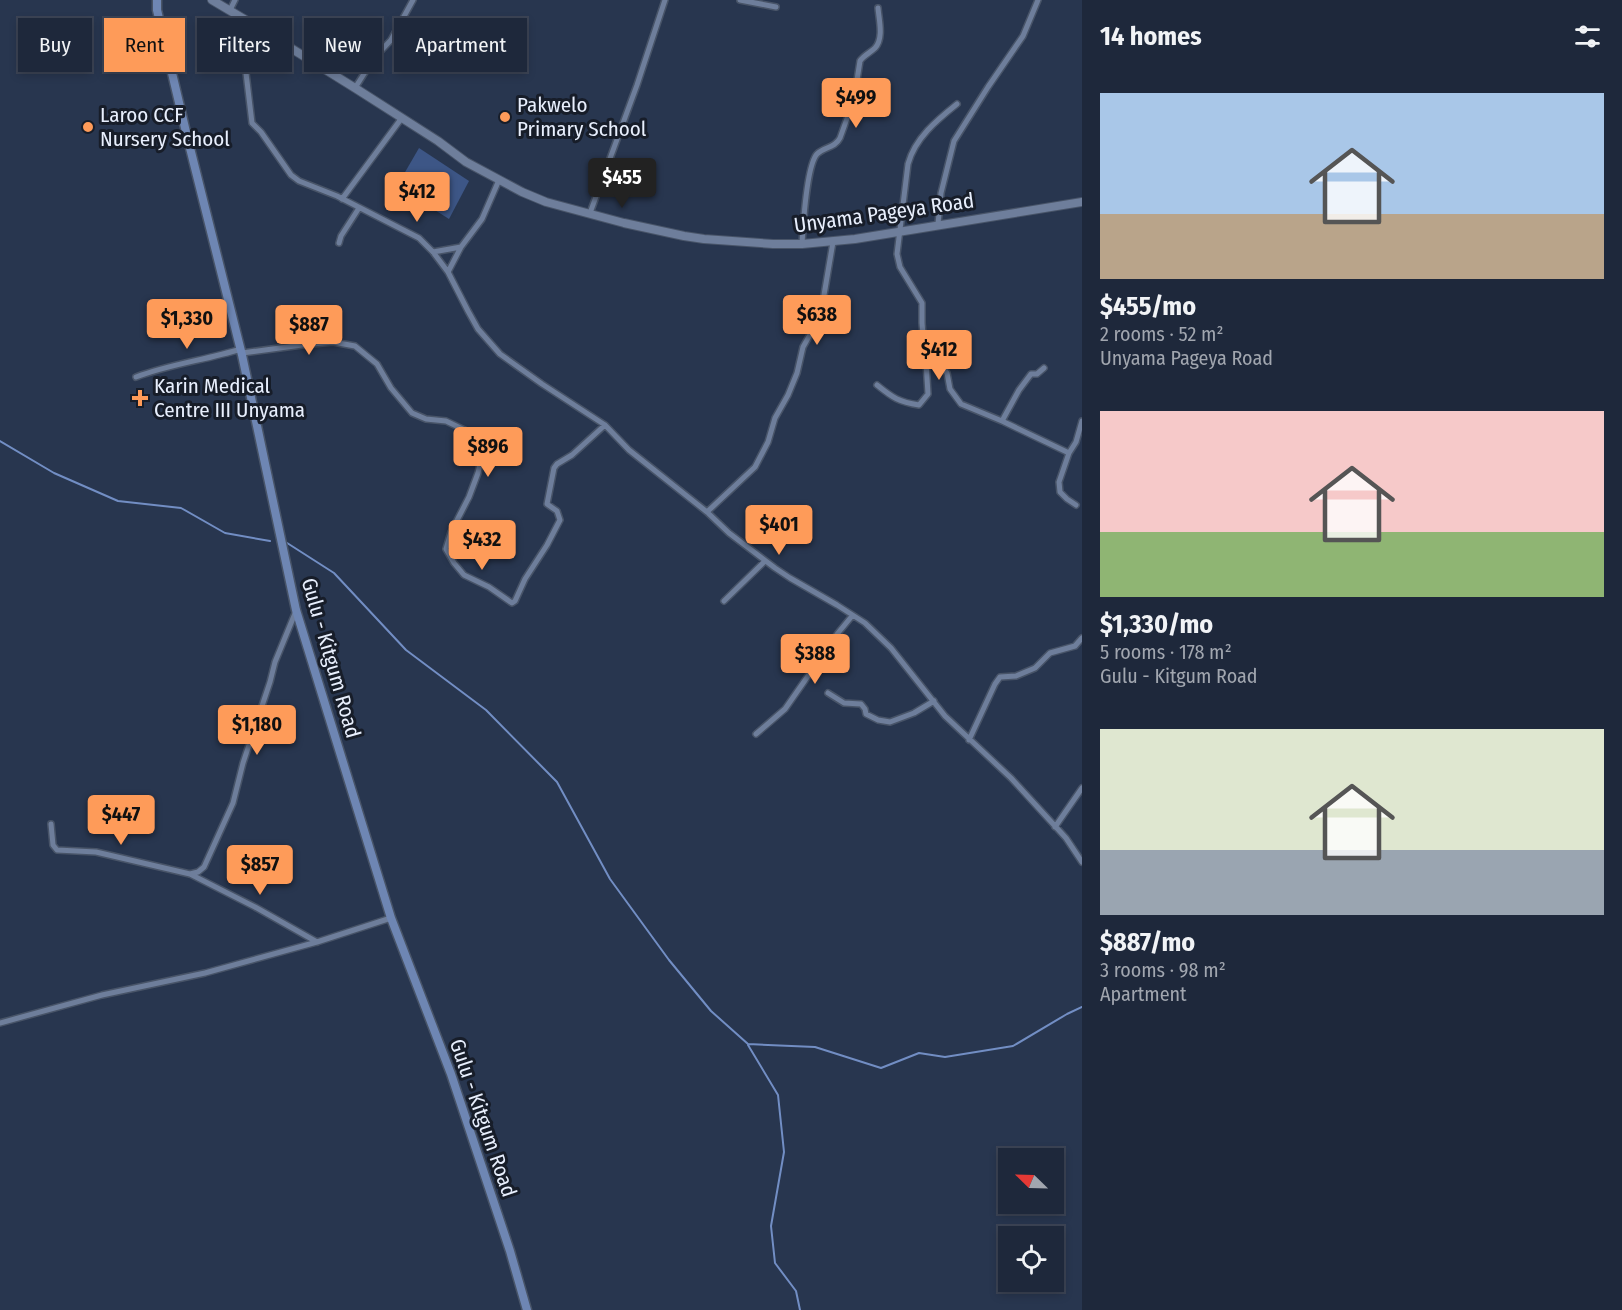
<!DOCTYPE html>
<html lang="en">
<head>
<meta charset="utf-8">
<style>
	body { margin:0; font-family:"Fira Sans Condensed",sans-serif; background:#263042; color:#f1f3f6; height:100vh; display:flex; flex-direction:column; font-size:22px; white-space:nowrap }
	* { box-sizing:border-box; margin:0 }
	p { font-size:20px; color:#a1a6af }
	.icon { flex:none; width:33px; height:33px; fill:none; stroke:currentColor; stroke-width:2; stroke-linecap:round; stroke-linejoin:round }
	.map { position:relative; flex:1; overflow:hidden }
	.sheet { display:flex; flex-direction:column; background:#1e283b; width:540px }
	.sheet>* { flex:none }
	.top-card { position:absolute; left:18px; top:18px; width:570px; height:54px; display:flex; gap:12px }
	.needle { width:39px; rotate:293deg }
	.controls { position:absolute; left:998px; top:1148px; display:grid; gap:12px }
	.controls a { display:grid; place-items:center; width:66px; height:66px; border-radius:0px; background:#1e283b; box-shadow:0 3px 9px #0003,0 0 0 2px #3c4455; font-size:30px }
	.price { position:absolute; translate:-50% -51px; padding:0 14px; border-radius:6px; background:#fe9b59; color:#111; font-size:20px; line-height:39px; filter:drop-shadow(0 2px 3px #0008) }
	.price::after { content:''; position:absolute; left:50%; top:36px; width:18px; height:14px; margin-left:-9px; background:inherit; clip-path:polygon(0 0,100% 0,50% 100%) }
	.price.selected { background:#222; color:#fff }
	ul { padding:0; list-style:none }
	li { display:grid; align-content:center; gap:12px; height:318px; padding:0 18px }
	li span { display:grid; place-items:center; height:186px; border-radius:0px; color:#555 }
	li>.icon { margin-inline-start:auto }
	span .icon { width:108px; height:108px; fill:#fffc; stroke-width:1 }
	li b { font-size:26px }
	h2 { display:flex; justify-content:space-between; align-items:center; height:72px; padding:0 18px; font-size:26px }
	.pill { padding:0 21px; border-radius:0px; background:#1e283b; box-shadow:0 3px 9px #0003,0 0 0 2px #3c4455; font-size:21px; line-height:54px }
	.pill.selected { background:#fe9b59; color:#111 }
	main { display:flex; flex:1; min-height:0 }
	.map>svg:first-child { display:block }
	.green { fill:#3d5686 }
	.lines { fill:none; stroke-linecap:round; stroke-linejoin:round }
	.stream { stroke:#728ec4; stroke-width:2 }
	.street-casing { stroke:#485468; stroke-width:8 }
	.secondary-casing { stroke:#485468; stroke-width:10 }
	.primary-casing { stroke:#485468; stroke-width:11 }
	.street { stroke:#6e7e9b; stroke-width:5 }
	.secondary { stroke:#6e7e9b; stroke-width:8 }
	.primary { stroke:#6e86b3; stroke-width:8 }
	.poi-dot { fill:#fe9b59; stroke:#171d29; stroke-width:2 }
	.labels { text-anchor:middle; stroke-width:6; stroke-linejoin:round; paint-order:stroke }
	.poi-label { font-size:21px; fill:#e8effd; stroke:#171d29; text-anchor:start }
	.street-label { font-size:21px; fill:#e8effd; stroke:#171d29 }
</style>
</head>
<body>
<main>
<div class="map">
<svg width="1082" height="1310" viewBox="0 0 1082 1310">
	<rect width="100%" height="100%" fill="#28364f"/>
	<path class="green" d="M419,148L469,181L449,219L397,186Z"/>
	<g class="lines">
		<path class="stream" d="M0,441L54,473L118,501L181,508L225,533L270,541
			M284,541L334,573L406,650L486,710L557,782L610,879L669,960L711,1011L748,1044L815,1047L881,1068L919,1053L945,1057L1013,1046L1067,1014L1082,1007
			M748,1045L778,1095L784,1152L771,1226L775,1263L796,1291L800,1310"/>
		<g class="street-casing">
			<path id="street" d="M740,0L776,7
				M230,10L235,0
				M250,22L243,48L252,123L261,132L291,175L299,181L337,196L419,238L433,252L448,272L468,311L478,329L500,354L542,384L605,425L629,450L707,512L729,533L775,568L790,578L837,605L865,623L891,648L945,716L1011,778L1066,838L1082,862
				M355,88L374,58L391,40L413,0
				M957,104C937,120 915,138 908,164L897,254L900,267L922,303V323L924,346L932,353L947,373L950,389L961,404L1002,421L1069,453L1076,442L1082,421
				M342,199L401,119
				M590,213L637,85L665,0
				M938,224L941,193L954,141L988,87L1023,36L1038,0
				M339,243L341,236L359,208
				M802,244C803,227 807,165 817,154C824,147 835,148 840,138L854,99L860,61C864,55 870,53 875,48C884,38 879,20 878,8
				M433,252L461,247
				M448,272L461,247L482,219L499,180
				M242,353L302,345L333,342L355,346L377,364L391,388L412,413L426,419L446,421L475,435L480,439L483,450L478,473L469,497L451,532L446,549L454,563L464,575L489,587L512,603L515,601L525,579L547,545L560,520L557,511L547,504L554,468L557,464L572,455L605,425
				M136,377C170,364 206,360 241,349
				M877,385C893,398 899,402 919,405L928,394L925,346
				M1002,421L1019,390L1031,374H1037L1044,368
				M1069,453L1059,482L1060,492L1067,499L1076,505
				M707,512L755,467L768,442L775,418L788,395L797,373L803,347L811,333L823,301L833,242
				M724,601L765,561
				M828,693L844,703L861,704L865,709L866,714L878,720L890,722L914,713L934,701
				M756,734L785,709L838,633L852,616
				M969,740L995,684L1000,677L1016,676L1035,668L1050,653L1075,646L1082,638
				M51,824L53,845L57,850L96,852L190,874L255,907L317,942
				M1055,827L1082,788
				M190,874L198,872L204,867L233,803L243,763L270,682L275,662L296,611
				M0,1023L102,995L205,973L317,942L391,918"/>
		</g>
		<g class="secondary-casing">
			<path id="secondary" d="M212,0L244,19L355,88L438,141L466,162L522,192L546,202L624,223L684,236L704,239L773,244H802L855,239L1082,202"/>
		</g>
		<g class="primary-casing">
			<path id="primary" d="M157,0V10L186,132L242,355L296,610L391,918L451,1074L510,1251L527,1310"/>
		</g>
		<use href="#street" class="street"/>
		<use href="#secondary" class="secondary"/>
		<use href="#primary" class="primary"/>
	</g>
	<g class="poi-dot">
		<circle cx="505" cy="117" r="6"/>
		<circle cx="88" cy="127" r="6"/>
		<path d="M137 389h6v6h6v6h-6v6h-6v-6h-6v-6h6z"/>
	</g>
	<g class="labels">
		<g class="poi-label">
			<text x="517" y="112">Pakwelo<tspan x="517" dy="24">Primary School</tspan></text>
			<text x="100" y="122">Laroo CCF<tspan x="100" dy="24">Nursery School</tspan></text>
			<text x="154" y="393">Karin Medical<tspan x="154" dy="24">Centre III Unyama</tspan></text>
		</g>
		<g class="street-label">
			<text transform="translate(884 213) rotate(-8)" y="7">Unyama Pageya Road</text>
			<text transform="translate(331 658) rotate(74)" y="7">Gulu - Kitgum Road</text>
			<text transform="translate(483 1118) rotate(71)" y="7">Gulu - Kitgum Road</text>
		</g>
	</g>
</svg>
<div class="controls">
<a><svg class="needle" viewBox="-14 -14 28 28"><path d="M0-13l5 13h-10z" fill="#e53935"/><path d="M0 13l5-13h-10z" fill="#a1a6af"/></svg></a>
<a><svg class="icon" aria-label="locate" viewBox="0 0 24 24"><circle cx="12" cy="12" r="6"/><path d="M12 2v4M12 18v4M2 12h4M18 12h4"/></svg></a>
</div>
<b class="price" style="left:856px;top:129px">$499</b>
<b class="price selected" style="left:622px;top:209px">$455</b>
<b class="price" style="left:417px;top:223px">$412</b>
<b class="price" style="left:817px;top:346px">$638</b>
<b class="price" style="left:187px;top:350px">$1,330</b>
<b class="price" style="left:309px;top:356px">$887</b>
<b class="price" style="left:939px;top:381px">$412</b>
<b class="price" style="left:488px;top:478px">$896</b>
<b class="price" style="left:779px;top:556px">$401</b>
<b class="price" style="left:482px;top:571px">$432</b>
<b class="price" style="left:815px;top:685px">$388</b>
<b class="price" style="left:257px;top:756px">$1,180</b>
<b class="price" style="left:121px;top:846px">$447</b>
<b class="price" style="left:260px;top:896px">$857</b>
<div class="top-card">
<a class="pill">Buy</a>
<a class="pill selected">Rent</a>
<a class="pill">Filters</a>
<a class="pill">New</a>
<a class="pill">Apartment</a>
</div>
</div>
<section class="sheet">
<h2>14 homes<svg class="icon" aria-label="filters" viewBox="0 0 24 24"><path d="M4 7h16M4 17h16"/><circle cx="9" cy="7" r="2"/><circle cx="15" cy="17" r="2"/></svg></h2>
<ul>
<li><span style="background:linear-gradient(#a9c7e8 65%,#b9a48a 0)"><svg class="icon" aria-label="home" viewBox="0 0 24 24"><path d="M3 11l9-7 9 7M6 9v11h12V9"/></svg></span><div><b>$455/mo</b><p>2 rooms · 52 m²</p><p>Unyama Pageya Road</p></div></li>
<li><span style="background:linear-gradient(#f6c9c9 65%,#8fb573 0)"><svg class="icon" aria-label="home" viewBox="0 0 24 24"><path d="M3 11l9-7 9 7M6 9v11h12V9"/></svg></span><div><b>$1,330/mo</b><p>5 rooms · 178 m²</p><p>Gulu - Kitgum Road</p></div></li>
<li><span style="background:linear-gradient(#dfe7d0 65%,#9aa5b1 0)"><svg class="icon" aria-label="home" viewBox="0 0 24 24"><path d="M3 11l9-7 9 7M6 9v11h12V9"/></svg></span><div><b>$887/mo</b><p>3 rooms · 98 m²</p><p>Apartment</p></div></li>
</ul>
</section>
</main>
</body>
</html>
